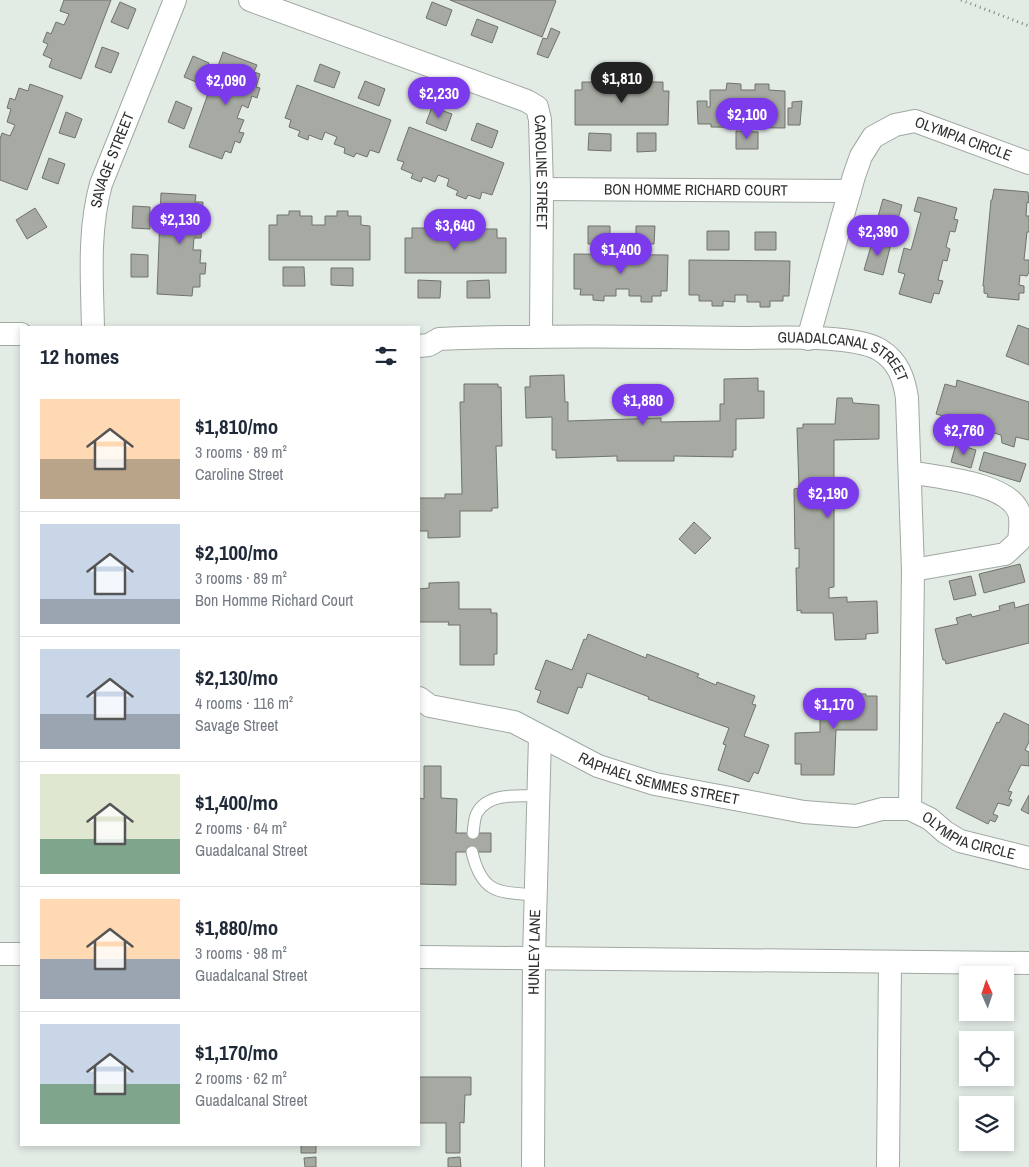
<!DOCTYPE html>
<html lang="en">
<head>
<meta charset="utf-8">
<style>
	body { margin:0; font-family:"Archivo Narrow",sans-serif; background:#f2f2f3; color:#1f2937; height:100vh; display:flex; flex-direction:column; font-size:19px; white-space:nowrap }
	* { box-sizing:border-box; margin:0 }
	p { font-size:16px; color:#747a83 }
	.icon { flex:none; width:28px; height:28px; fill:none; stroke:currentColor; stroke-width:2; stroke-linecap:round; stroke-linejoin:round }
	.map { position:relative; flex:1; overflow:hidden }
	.details { position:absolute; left:20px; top:326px; width:400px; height:820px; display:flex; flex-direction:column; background:#fff; border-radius:0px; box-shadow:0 2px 8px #0003 }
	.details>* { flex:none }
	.needle { width:32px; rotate:357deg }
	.tools { position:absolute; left:959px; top:966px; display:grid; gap:10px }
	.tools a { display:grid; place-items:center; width:55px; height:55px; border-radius:0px; background:#fff; box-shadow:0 2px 8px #0003; font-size:25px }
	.price { position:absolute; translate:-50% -42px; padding:0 11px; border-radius:18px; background:#7c3aed; color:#fff; font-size:16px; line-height:32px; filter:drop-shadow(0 1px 2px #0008) }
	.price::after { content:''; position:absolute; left:50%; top:30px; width:15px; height:11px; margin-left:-8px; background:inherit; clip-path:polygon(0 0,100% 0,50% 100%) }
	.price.selected { background:#222; color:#fff }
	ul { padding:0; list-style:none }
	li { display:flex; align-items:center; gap:15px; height:125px; padding:0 20px }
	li+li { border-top:1px solid #e0e1e3 }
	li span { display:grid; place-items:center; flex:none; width:140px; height:100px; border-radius:0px; color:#555 }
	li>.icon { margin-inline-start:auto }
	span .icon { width:60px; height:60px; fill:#fffc; stroke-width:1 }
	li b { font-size:21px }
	h2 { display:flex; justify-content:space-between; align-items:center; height:60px; padding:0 20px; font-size:21px }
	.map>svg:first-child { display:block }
	.building { fill:#a7aaa2; stroke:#70736b }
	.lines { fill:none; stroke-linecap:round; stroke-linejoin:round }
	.lane-casing { stroke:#a0a8a2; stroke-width:13 }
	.street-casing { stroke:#a0a8a2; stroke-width:24 }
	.path { stroke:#818681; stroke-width:3; stroke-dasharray:1 4; stroke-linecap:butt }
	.lane { stroke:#fff; stroke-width:11 }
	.street { stroke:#fff; stroke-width:22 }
	.labels { text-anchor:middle; stroke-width:5; stroke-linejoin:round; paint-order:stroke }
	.street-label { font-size:15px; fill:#2e312e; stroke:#fff }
</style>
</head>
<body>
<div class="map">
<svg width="1029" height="1167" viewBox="0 0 1029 1167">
	<rect width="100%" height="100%" fill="#e3ebe5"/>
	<path class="building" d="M64,0H111L81,79L49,67L52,59L43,55L48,44L43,42L47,32L51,34L56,22L64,25L69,14L60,11Z
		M450,0H554L556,1L542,37Z
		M120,2L136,9L128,29L111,22Z
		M432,2L452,10L446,26L426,18Z
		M477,19L498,27L492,43L471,35Z
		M551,28L560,32L548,58L537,54L543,38L547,39Z
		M102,47L119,53L111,73L95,67Z
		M223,52L257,65L254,72L260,74L256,87L260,88L257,98L252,96L248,108L242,105L237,118L244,120L239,132L244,133L240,143L235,141L231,153L225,151L222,159L189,147Z
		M193,56L209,63L201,84L184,77Z
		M320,64L340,72L334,88L314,81Z
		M595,76H605V81H618V91H630V81H642V76H650V82H663V91H669L668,125H575V90H582V82H595Z
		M365,81L385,89L379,106L358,98Z
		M727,83L741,84V90H755V84H769V90L785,91V128L711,127V124H698L697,101H707V107H710V90H726Z
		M30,84L63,96L27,190L0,180V139L2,133L10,136L15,125L7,122L11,109L7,108L10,98L15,100L19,88L28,91Z
		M297,85L391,120L379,153L370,150L367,157L356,153L354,157L344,153L345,148L334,144L337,137L325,132L322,140L309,135L308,140L298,136L300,131L289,127L291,120L285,118Z
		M176,101L192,108L184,129L168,122Z
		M802,101L800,125H788V108H792V102Z
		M432,107L452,114L446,131L426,123Z
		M66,112L82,119L75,138L59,133Z
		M477,123L498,131L492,148L471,140Z
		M409,127L504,163L492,195L482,192L480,199L468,195L466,199L456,195L458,191L447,186L449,179L438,175L435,182L423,177L421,182L411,178L413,174L401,169L404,162L397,160Z
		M736,131L758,132V149H736Z
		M589,133L611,134V151L588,150Z
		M637,133H656V151L637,152Z
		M49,158L65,164L58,184L42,178Z
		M994,189L1028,192L1029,203L1027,202L1026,216H1029V232H1027L1024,260H1029V272L1027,276L1020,275L1019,285L1024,286V293H1019V300L987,297L988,294L984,293V286H983L991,200H992Z
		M161,193L196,195L195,202H203L202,215H207V226L202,225L201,238H194L193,250H201L200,263H206L205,274H200V287H193L192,296L157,294Z
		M918,197L957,208L954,219L958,220L955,232L950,231L946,247L950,249L947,261L943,260L938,280L943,281L939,294L934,293L931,303L899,294L905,274L898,272L904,248L911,250L921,213L914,211Z
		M883,199L902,205L893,236L874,231Z
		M133,206L150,207V229L132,228Z
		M35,208L47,227L27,239L16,220Z
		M289,211H300V216H312V225H325V216H337V211H348V216H361V225L370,226V260H269V225H277V215H289Z
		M435,223V228H448V238H461L460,229H473V224H483V229H497V238H506V273H405V238H412V228H425V224Z
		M588,226H610V244H588Z
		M636,226H655L654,244H636Z
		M707,231H729V250H707Z
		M755,232H776V250H755Z
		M873,239L891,244L883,275L864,270Z
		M131,254L148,255V277H131Z
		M574,254L668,255L667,291H661V296H652V302H641V296H629V289H616V296H604V301L593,300V295H580L581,289H574Z
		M689,260L790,261L789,296H783V301H770V307H760V302H747V295H735V302L723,301V306H712V301H699V295H689Z
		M283,267H304L305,286H283Z
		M331,268H353V286L331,285Z
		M418,280L441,281L440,298H418Z
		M489,280L490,298H467V281Z
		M1018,325L1029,329V365L1006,356Z
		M564,375L565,402H568V421L661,418V422L720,421V404H724V379L758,378V391H764V418L736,419V450H733V457L674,456V461H617V456L556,458V450H552V417L526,418L525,387H530V376Z
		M957,380L1029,402V440L1016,437L1014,447L1002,443L1001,435L973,427L971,435L960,431L961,428L957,427L959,420L949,417L947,423L942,421L943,416L936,414L945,384L956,387Z
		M464,384H498V387H501L502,446H496L498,508H492V511H460V537L428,538V531H419V498H445V494H462L460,402H464Z
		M837,398H852L853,403L879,405V439L834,440V587L829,588V598L847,597V602L877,601L878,633L866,634V639L835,640L833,613H801V610L797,611L796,568H799V548L795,549L794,489L799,488L797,428H803V424H835Z
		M956,444L976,450L971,468L951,462Z
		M984,452L1026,464L1020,482L979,470Z
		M694,522L711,538L695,554L679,539Z
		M1020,564L1025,582L984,593L979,574Z
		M971,576L976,595L954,600L949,581Z
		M459,582V609H491V613H497V654H494V665H460V625H448L449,622H419V589L429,588V583Z
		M1014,602L1015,608L1029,604V643L946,664L945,660H943L935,629L958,624L956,618L971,614L972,617L1000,610L999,606Z
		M588,634L646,658L647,654L699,674L697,677L716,685L717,682L755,696L752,704L756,705L744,736L769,745L758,774L754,772L749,782L718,770L726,745L723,744L729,728L648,699L649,697L587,673L582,688L578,687L568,714L537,702L541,691L535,689L546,660L572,670L584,639L586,640Z
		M824,693L866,694V696H877V730H836L834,775H801V764H795V733L820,732V701L824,700Z
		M1004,713L1029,725V742L1025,750L1029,752V766L1021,765L1008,791L1012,792L1009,799L1012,800L1009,806L998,803L993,814L998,816L995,822L990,820L988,824L956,808L997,722L999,723Z
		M424,766H441V798L457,799L456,833H491V852H456V885L419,884V798L424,799Z
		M1029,795V814L1021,810Z
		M419,1077H471V1095H465L464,1123L460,1122V1153H446V1123H419Z
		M301,1145H316V1153H301Z
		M316,1157V1167H305L304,1158Z
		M460,1157L461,1167H448V1158Z"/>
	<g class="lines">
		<g class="lane-casing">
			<path id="lane" d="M473,833C474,827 474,818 477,813C488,792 520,796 539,796
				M472,852C482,894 498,892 536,895"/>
		</g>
		<g class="street-casing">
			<g id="street">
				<path id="s1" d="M250,0L527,101L537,107L540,120L542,189L541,335"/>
				<path id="s2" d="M542,189L850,191"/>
				<path id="s3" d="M93,328C92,279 88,231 101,184L175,0"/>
				<path d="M0,334H21"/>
				<path id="s4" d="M808,339L854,176L861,156L873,137L895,125L915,121L1029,163"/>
				<path id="s5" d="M419,346L429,345L439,339C540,335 641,336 742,338C775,338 853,334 880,350C898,361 904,378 907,398L913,570L910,809"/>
				<path d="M910,472C939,478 1004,482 1018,510C1022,518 1020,532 1019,541L1005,554L913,570"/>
				<path id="s6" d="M419,698L430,706L514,722L598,766L655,784L804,812L856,816L882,809H910L930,819L945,832L960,841L1029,858"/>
				<path d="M0,954H21"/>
				<path d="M419,957L1029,963"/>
				<path id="s7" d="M533,1167L534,958L540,737"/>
				<path d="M888,1167L890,962"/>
			</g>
		</g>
		<path class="path" d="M961,0L1029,26"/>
		<use href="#lane" class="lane"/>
		<use href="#street" class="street"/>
	</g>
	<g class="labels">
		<g class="street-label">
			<text dy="5" stroke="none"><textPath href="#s4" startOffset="310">OLYMPIA CIRCLE</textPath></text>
			<text dy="5" stroke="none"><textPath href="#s3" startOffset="171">SAVAGE STREET</textPath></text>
			<text dy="5" stroke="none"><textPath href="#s1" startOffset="372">CAROLINE STREET</textPath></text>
			<text dy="5" stroke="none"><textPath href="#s2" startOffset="154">BON HOMME RICHARD COURT</textPath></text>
			<text dy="5" stroke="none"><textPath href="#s5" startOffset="432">GUADALCANAL STREET</textPath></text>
			<text dy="5" stroke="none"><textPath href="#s6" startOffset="256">RAPHAEL SEMMES STREET</textPath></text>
			<text dy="5" stroke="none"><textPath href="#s6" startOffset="578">OLYMPIA CIRCLE</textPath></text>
			<text dy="5" stroke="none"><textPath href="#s7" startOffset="215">HUNLEY LANE</textPath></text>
		</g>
	</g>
</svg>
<div class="tools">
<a><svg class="needle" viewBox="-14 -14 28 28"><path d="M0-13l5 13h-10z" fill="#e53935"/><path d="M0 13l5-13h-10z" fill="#747a83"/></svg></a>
<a><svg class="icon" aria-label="locate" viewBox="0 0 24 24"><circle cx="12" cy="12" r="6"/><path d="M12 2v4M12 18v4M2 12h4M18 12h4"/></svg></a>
<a><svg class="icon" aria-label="layers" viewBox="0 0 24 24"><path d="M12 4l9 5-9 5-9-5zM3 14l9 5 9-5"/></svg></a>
</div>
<b class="price selected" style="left:622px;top:104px">$1,810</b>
<b class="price" style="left:226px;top:106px">$2,090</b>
<b class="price" style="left:439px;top:119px">$2,230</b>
<b class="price" style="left:747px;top:140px">$2,100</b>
<b class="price" style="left:180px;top:245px">$2,130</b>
<b class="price" style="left:455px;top:251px">$3,640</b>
<b class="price" style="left:878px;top:257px">$2,390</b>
<b class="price" style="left:621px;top:275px">$1,400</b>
<b class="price" style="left:643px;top:426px">$1,880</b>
<b class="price" style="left:964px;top:456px">$2,760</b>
<b class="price" style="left:828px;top:519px">$2,190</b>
<b class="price" style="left:834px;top:730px">$1,170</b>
<section class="details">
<h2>12 homes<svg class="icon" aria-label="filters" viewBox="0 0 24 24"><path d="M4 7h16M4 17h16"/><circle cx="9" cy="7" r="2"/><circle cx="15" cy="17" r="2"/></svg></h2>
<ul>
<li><span style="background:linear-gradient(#ffd9b3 60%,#b9a48a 0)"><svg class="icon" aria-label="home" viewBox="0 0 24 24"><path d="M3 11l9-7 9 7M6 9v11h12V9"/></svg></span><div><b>$1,810/mo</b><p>3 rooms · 89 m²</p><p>Caroline Street</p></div></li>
<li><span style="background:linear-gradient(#c9d6e8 75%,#9aa5b1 0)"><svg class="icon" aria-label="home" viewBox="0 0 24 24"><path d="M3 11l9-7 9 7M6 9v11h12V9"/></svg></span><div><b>$2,100/mo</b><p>3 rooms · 89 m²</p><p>Bon Homme Richard Court</p></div></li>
<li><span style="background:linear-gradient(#c9d6e8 65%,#9aa5b1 0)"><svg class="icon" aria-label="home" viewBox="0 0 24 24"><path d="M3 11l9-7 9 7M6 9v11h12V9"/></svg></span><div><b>$2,130/mo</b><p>4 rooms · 116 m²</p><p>Savage Street</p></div></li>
<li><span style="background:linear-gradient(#dfe7d0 65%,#7fa58c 0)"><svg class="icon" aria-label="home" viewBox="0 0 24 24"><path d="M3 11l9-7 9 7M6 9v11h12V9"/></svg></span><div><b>$1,400/mo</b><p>2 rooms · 64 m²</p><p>Guadalcanal Street</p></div></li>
<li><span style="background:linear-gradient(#ffd9b3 60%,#9aa5b1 0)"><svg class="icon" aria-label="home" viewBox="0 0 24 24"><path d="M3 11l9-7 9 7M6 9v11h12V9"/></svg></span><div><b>$1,880/mo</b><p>3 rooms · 98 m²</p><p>Guadalcanal Street</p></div></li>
<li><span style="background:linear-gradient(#c9d6e8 60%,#7fa58c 0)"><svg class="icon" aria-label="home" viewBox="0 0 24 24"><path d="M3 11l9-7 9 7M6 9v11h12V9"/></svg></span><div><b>$1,170/mo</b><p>2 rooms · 62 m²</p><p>Guadalcanal Street</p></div></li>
</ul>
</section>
</div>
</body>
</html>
